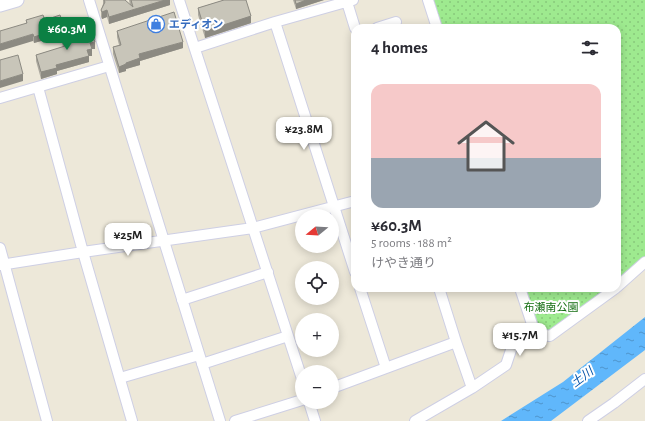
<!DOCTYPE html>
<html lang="en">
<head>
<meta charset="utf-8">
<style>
	body { margin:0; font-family:"Alegreya Sans","Noto Sans JP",sans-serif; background:#f7f7f7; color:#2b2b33; height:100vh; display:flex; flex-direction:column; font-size:15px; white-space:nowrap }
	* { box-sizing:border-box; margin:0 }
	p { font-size:13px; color:#7c7c81 }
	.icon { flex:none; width:22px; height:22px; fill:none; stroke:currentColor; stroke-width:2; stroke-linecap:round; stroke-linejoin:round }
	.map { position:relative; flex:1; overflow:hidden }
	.side { position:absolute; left:351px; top:24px; width:270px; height:268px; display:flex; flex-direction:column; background:#fff; border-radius:12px; box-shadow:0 2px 10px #0003 }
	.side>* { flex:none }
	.needle { width:26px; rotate:252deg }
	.tools { position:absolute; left:295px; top:209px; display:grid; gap:8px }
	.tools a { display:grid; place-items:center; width:44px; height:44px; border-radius:50%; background:#fff; box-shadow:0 2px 10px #0003; font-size:20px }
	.price { position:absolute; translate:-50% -34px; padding:0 9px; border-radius:8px; background:#fff; color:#222; font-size:13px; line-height:26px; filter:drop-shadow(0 1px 2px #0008) }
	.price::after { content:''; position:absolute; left:50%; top:24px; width:12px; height:9px; margin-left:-6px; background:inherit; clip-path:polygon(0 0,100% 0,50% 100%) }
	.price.current { background:#0b8043; color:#fff }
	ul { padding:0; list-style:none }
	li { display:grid; align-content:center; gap:8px; height:212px; padding:0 20px }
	li span { display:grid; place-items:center; height:124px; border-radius:12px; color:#555 }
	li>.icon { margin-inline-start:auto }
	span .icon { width:72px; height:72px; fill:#fffc; stroke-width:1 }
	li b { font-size:17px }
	h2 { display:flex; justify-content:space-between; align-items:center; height:48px; padding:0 20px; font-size:17px }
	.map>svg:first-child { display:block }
	.park { fill:url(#park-dots) }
	.water { fill:url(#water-ripples) }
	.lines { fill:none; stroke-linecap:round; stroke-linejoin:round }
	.minor-casing { stroke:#cecfe4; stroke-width:12 }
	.tertiary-casing { stroke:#cecfe4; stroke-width:15 }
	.minor { stroke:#fff; stroke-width:10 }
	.tertiary { stroke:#fff; stroke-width:13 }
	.wall { fill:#aca99f }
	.shaded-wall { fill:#8c8a82 }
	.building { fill:#c8c5b9; stroke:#8c8a82 }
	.labels { text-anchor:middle; stroke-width:4; stroke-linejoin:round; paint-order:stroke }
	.shop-label { font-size:11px; font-weight:bold; fill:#366cbe; stroke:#fff; text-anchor:start }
	.park-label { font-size:11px; fill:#156e12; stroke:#fff }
	.water-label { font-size:12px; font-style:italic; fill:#0050a6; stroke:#fff }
</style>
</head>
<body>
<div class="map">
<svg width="645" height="421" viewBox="0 0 645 421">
	<defs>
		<pattern id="park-dots" width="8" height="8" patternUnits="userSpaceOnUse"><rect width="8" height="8" fill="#9eea8f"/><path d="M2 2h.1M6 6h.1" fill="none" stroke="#88c97b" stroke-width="1.8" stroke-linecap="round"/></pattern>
		<pattern id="water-ripples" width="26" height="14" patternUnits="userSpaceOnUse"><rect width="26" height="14" fill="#60b7fb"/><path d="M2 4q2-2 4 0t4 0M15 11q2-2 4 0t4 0" fill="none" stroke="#4f95cb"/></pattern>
	</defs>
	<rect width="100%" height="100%" fill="#ede8d9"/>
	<path class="park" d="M433,0H645V256L617,280V28H442Z
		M524,288H607L596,298L549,332L541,331L537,327Z"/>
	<path class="water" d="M645,317V350L551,421H501L563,382Z"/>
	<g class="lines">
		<g class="minor-casing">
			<path id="minor" d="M89,0L220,421
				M179,0L302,379
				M428,0L437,28
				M347,2L355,28
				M275,22L355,272
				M377,28L396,22
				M195,48L275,22L353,0
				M38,87L83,252L132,421
				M0,98L109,66
				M0,248L47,421
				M0,265L83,252L253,228L355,201
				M617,287L645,262
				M360,288L386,368
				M439,288L456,342
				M520,288L535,333
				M182,300L268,272
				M202,364L288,336
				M120,378L199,355
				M332,388L456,342L472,388
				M309,402L315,421
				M235,421L302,400
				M415,421L472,388L506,365L514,341L535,333L550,336L616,288
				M588,421L614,403L645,379"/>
		</g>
		<g class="tertiary-casing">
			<path id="tertiary" d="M0,5L17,0"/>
		</g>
		<use href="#minor" class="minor"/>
		<use href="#tertiary" class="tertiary"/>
	</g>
	<path class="wall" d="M103,0H125L130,5L129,0H170V5L109,24L107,17L102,19L101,17V10L103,4Z
		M224,0H246L251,23L205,38L198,15V8Z
		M293,0H324L296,9Z
		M26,20H45L65,34L76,36L95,49H92V56H89V62L57,71V74L41,79L36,61V55L63,47L62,42V37L56,39L55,37L34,43L26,23Z
		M117,31L183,48L140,61V65L126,69V71L119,73L113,54V47L119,45L117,37Z"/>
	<path class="shaded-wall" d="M165,0H170V5L109,24V17Z
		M306,0H324L296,9V4Z
		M107,10V17L102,19V12Z
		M251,16V23L205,38V31Z
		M65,29V36L62,35V37L56,39V32Z
		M55,30V37L34,43V37Z
		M33,34V41L0,51V44Z
		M95,42V49H92V56H89V62L57,71V74L41,79V72L87,50L90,43Z
		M183,42V48L140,61V65L126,69V71L119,73V67L139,54Z
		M23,74V81L0,88V81Z"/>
	<path class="building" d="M104,0H125L133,7L131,0H165L109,17L107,10L102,12L101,10L105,2Z
		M224,0H246L251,16L205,31L198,8Z
		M295,0H306L296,4Z
		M174,12L183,42L139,54L140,58L126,63V64L119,67L113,47L121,45L117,31Z
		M43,15L45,20L60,15L65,29L56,32L55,30L34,37L33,34L0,44V31L27,23L26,20Z
		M91,31L95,42L90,43L92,49L87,50L89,56L56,65L57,68L41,72L36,55L65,46L62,35L75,32L76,36Z
		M18,55L23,74L0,81V60Z"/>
	<defs>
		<g id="shop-ring" transform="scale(0.9)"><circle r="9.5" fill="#fff" stroke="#3f7fe0" stroke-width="1.5"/><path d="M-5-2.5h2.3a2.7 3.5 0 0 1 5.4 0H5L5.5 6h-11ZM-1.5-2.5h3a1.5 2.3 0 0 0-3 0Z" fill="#3f7fe0"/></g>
	</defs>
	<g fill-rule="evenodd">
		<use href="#shop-ring" x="156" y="24"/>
	</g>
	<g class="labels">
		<g class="shop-label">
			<text x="169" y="28">エディオン</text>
		</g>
		<g class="park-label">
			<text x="551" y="311">布瀬南公園</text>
		</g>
		<g class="water-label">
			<text transform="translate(582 377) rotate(-37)" y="4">土川</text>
		</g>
	</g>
</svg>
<div class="tools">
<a><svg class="needle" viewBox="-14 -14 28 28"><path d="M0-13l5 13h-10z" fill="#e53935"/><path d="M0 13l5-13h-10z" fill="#7c7c81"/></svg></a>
<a><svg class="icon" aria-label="locate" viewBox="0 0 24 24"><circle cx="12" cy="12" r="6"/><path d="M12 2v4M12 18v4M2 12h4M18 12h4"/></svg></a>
<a>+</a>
<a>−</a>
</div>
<b class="price current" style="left:67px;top:51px">¥60.3M</b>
<b class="price" style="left:304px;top:151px">¥23.8M</b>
<b class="price" style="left:128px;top:257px">¥25M</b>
<b class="price" style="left:520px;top:357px">¥15.7M</b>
<section class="side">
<h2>4 homes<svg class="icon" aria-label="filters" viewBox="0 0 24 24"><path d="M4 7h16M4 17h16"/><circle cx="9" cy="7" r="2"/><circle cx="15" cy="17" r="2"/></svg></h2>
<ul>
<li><span style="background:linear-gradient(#f6c9c9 60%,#9aa5b1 0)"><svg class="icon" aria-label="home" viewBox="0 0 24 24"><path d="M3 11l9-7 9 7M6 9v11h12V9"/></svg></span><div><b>¥60.3M</b><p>5 rooms · 188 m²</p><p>けやき通り</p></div></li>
</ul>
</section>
</div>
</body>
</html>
